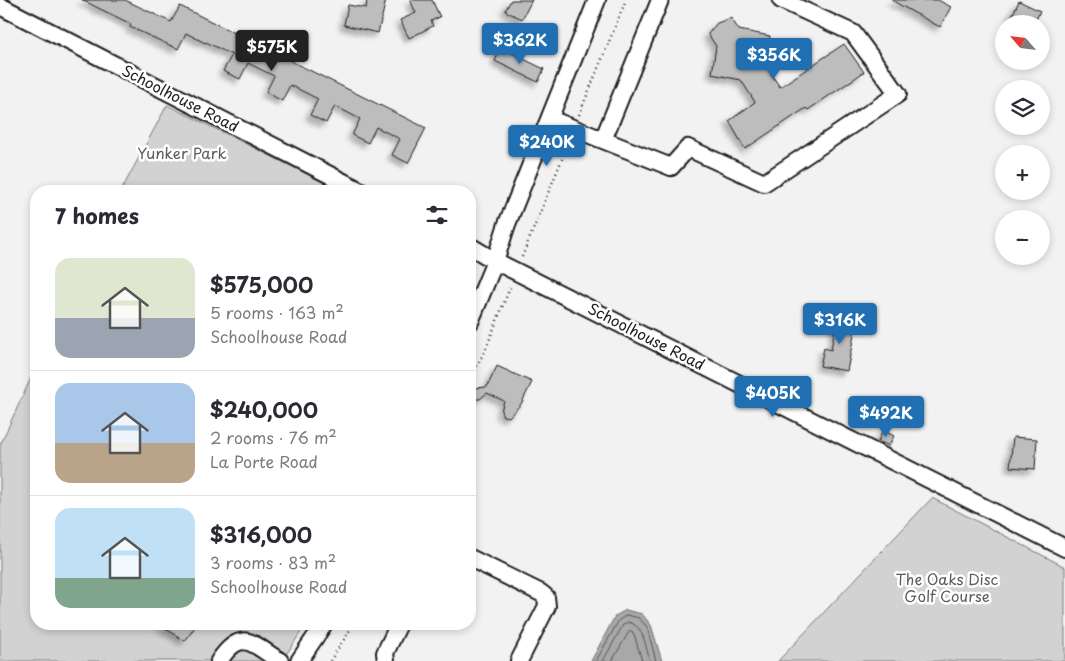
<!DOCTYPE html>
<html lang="en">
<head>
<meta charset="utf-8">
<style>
	body { margin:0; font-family:"Playpen Sans",sans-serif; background:#f2f2f3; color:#2b2b33; height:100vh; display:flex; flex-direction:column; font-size:19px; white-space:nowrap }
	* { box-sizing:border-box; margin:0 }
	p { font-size:16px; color:#7c7c81 }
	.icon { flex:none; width:28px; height:28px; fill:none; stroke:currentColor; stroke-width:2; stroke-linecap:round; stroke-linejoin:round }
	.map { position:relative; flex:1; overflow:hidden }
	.sheet { position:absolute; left:30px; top:185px; width:446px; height:445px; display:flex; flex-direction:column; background:#fff; border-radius:20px; box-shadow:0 2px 8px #0003 }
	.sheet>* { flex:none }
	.needle { width:32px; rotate:298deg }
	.fabs { position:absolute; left:995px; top:15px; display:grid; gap:10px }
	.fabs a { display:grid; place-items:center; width:55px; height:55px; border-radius:50%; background:#fff; box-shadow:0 2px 8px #0003; font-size:25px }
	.price { position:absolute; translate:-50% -42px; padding:0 11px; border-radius:5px; background:#1f6fb2; color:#fff; font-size:16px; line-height:32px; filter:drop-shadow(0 1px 2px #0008) }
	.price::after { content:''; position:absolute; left:50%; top:30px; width:15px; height:11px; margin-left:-8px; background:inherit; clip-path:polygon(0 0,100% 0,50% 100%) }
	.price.current { background:#222; color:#fff }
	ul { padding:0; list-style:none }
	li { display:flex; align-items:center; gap:15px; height:125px; padding:0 25px }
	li+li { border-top:1px solid #e1e1e2 }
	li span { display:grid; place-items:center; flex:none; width:140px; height:100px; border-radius:15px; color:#555 }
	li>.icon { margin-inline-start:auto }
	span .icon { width:60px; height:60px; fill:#fffc; stroke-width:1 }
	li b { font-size:21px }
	h2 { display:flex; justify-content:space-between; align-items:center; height:60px; padding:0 25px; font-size:21px }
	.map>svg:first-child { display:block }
	.green { fill:#d2d2d2; stroke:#777 }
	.water { fill:#a8a8a8; stroke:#707070 }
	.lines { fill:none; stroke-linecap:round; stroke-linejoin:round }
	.shore { stroke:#545454; stroke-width:1 }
	.building { fill:#bdbdbd; stroke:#1c1c1c; filter:url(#shadow) }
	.minor-casing { stroke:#1c1c1c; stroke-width:20 }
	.path { stroke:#1c1c1c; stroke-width:2.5; stroke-dasharray:1 4; stroke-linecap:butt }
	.minor { stroke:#fff; stroke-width:16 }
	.labels { text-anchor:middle; stroke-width:5; stroke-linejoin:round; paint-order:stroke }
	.street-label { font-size:15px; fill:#1c1c1c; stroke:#fff }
	.park-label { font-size:15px; fill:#5c5c5c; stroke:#fff }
</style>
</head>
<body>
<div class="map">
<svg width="1065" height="661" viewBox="0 0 1065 661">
	<defs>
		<filter id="shadow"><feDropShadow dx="-4.5" dy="4.5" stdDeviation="2.5" flood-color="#0004"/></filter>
	</defs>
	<rect width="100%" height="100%" fill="#f2f2f2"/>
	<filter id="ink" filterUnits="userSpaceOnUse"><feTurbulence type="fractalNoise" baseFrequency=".02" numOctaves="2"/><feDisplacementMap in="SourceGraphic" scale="10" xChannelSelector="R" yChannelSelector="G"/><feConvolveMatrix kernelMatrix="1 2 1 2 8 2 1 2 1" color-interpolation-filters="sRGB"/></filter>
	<g filter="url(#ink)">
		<path class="green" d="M167,105L342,191H121Z
			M36,367V624H306L282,661H0V445Z
			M932,498L1065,567V661H778Z"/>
		<path class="water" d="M626,610L642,614L651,625L662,661H591L615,616Z"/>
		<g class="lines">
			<path class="shore" d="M596,661L619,620L627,615L639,618L647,627L656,661
				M603,661L623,625L628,622C645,626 645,647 650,661
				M612,661L630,630L634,634L642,661"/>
		</g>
		<path class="building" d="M82,0H125L171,22L180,6L426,128L408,163L392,155L400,139L376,127L368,143L352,135L360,119L335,106L326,123L310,115L318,99L290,85L282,101L266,92L274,76L248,63L240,79L223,71L232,55L206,42L205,43L186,33L178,49L130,27L131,24Z
			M367,0H386L378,33L344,25L348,5L366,8Z
			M410,0H432L440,17L431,21L433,26L409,38L400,20L416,13Z
			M511,0H532L522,19L505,11Z
			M891,0H938L951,7L940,27Z
			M1019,1L1040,11L1034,24H1022L1011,18Z
			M731,18L739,30L770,36L764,64L780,87L844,44L864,72L808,110L806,108L745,149L729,121L755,102L741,80L712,74L716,46L708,34L717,23Z
			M501,48L544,69L538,82L495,61Z
			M837,315L857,319L847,371L820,366L824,348L831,350Z
			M497,366L532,382L521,404L509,417L503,416L501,411L504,401L487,393L480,399H476L472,397V390L475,388L487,387Z
			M883,430L894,436L889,446L878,441Z
			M1013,437L1037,439L1035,469L1010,467Z
			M159,624H197L185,641Z"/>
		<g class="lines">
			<g class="minor-casing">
				<path id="minor" d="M0,6L361,191
					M550,119L671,167L688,148L764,183L898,94L853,33L781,0
					M603,140L660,0
					M470,246L495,261L1065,548
					M470,322L495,261L507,224L597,0
					M470,558L541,593L546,597L547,606L519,661
					M219,661C242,627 252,644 280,661
					M299,661L324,624
					M386,661L385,653L399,624"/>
			</g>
			<path class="path" d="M579,115L626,0
				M522,257L569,142
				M470,380L487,346L511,285
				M330,661L354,624"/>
			<use href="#minor" class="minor"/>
		</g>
	</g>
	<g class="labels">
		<g class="street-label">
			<text transform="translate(180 99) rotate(27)" y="5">Schoolhouse Road</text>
			<text transform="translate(646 337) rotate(27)" y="5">Schoolhouse Road</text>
		</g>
		<g class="park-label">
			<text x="182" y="159">Yunker Park</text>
			<text x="947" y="585">The Oaks Disc<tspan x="947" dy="17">Golf Course</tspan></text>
		</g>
	</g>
</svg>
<div class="fabs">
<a><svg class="needle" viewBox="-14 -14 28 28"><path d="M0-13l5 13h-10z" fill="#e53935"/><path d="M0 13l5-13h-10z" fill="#7c7c81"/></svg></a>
<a><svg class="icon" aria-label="layers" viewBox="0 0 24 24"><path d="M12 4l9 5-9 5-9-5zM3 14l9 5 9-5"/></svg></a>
<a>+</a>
<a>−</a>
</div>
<b class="price" style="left:520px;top:65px">$362K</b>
<b class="price current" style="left:272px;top:72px">$575K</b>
<b class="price" style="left:774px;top:80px">$356K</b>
<b class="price" style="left:547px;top:167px">$240K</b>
<b class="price" style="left:840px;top:345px">$316K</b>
<b class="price" style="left:773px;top:418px">$405K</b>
<b class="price" style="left:886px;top:438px">$492K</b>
<section class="sheet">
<h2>7 homes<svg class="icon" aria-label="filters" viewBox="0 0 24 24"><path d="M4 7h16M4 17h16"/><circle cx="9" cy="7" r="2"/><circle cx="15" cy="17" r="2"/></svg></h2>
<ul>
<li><span style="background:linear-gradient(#dfe7d0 60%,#9aa5b1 0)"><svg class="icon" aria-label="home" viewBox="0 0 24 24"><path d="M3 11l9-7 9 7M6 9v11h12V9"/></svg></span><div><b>$575,000</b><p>5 rooms · 163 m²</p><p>Schoolhouse Road</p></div></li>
<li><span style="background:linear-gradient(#a9c7e8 60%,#b9a48a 0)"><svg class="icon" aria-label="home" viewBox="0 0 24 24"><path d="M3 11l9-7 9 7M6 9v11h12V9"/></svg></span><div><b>$240,000</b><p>2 rooms · 76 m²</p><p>La Porte Road</p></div></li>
<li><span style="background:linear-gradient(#bfe0f5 70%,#7fa58c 0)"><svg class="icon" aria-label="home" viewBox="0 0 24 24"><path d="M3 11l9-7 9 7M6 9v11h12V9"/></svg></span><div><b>$316,000</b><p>3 rooms · 83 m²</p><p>Schoolhouse Road</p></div></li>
</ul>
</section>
</div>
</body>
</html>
